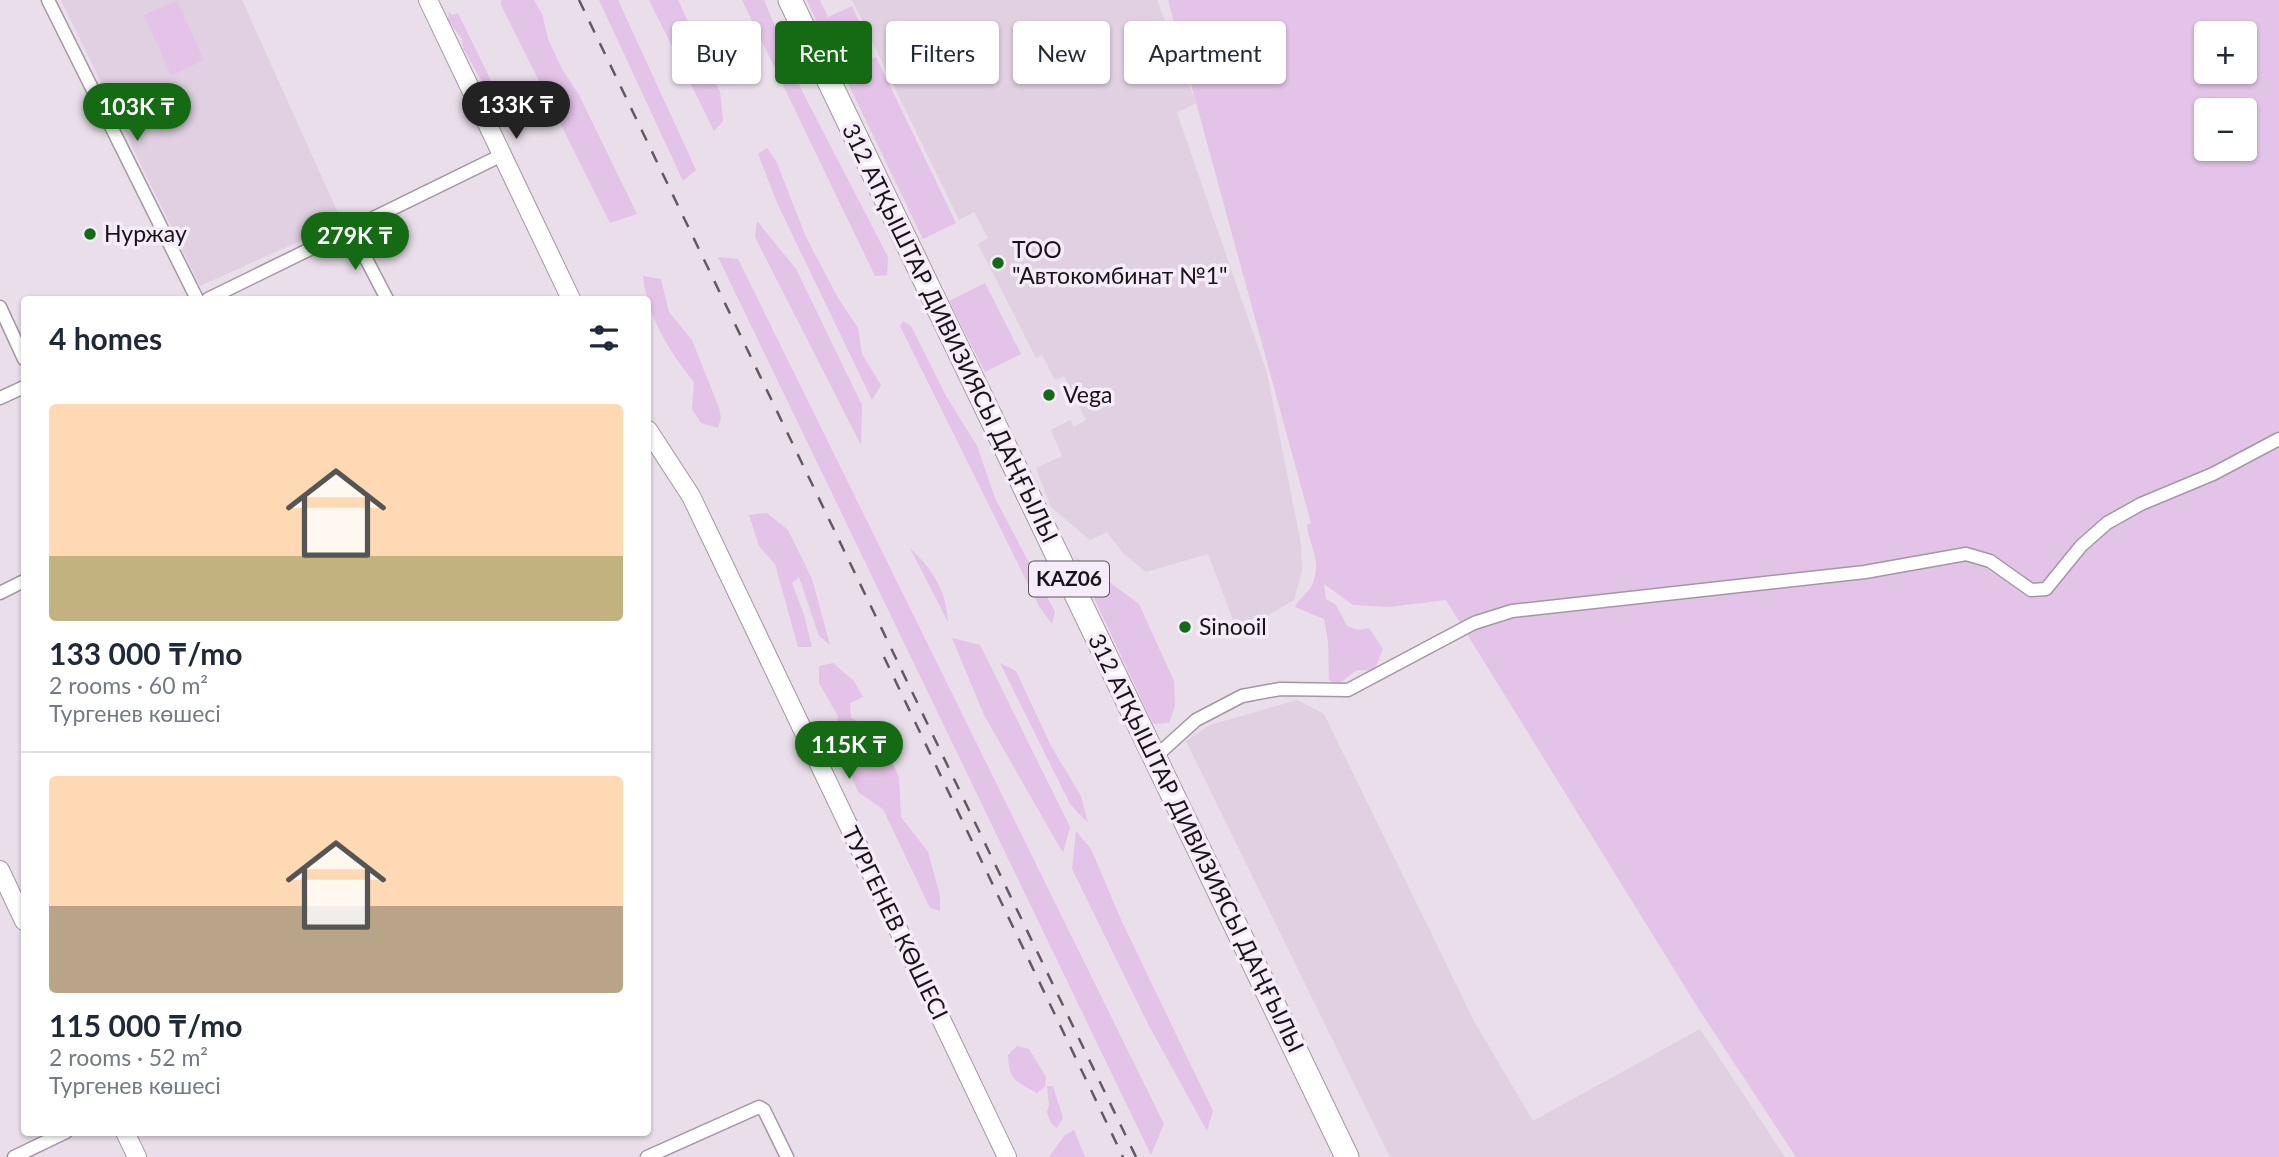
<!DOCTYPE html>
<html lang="en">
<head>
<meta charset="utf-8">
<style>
	body { margin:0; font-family:Lato,sans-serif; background:#f6f6f7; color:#1f2937; height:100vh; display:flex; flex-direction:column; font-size:26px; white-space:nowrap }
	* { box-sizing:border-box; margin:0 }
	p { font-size:23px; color:#747a83 }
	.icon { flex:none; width:38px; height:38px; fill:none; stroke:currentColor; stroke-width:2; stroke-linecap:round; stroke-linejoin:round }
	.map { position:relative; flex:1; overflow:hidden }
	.panel { position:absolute; left:21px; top:296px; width:630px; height:840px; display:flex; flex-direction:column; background:#fff; border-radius:7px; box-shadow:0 2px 5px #0004 }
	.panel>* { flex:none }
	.top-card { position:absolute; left:672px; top:21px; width:665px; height:63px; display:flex; gap:14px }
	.controls { position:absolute; left:2194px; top:21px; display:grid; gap:14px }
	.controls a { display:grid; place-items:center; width:63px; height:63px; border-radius:7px; background:#fff; box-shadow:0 2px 5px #0004; font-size:35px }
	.price { position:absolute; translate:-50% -60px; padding:0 16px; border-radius:24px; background:#146b14; color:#fff; font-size:23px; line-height:46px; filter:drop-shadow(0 2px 4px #0008) }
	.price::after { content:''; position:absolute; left:50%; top:42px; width:21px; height:16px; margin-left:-10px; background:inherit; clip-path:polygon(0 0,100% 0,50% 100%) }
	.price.current { background:#222; color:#fff }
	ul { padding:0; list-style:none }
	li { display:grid; align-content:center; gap:14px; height:371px; padding:0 28px }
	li+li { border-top:2px solid #e0e1e3 }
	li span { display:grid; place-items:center; height:217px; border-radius:7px; color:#555 }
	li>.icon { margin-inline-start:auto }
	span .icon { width:126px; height:126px; fill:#fffc; stroke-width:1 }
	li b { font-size:30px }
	h2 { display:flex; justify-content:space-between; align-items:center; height:84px; padding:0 28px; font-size:30px }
	.pill { padding:0 24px; border-radius:7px; background:#fff; box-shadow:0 2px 5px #0004; font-size:24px; line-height:63px }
	.pill.current { background:#146b14; color:#fff }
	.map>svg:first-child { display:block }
	.built { fill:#e0d0e2 }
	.green { fill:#e3c3e7; fill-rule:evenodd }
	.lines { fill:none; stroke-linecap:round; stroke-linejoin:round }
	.street-casing { stroke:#a297a3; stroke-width:15 }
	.secondary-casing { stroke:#a297a3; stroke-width:20 }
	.highway-casing { stroke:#a297a3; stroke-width:25 }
	.street { stroke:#fff; stroke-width:12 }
	.secondary { stroke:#fff; stroke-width:18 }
	.highway { stroke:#fff; stroke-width:23 }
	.rail { stroke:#605a61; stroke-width:2.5; stroke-dasharray:12 12; stroke-linecap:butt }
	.poi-dot { fill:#146b14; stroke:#f6ebf8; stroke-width:2.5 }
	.labels { text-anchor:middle; stroke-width:7; stroke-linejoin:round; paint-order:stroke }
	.shield { fill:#f6ebf8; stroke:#5b545b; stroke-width:2 }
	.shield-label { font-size:21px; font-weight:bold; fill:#181418 }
	.poi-label { font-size:23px; fill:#181418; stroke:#f6ebf8; text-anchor:start }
	.street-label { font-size:23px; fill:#181418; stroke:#f6ebf8 }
</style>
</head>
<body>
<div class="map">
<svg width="2279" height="1157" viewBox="0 0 2279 1157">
	<rect width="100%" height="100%" fill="#e9deea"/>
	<path class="built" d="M61,0H242L342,222L200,286Z
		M852,0H1157L1196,103L1172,115L1177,113L1267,373L1301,544L1302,571L1294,600L1238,633L1208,554L1146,572L1124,554L1107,532L1090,540L1051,507L1036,468L1062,456L1051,430L1070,420L1074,427L1086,420L1064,376L1055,380L1042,355L1036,358L978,244L988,238L974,212L959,220Z
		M1297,700L1324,714L1474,1021L1533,1121L1700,1029L1785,1157H1390L1186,741L1210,725Z"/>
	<path class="green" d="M501,0H534L542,14L548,39L562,69L579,95L637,214L610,223L501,5Z
		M599,0H618L696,170L683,181Z
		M649,0H678L720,92L723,121L714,131Z
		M742,0H764L802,91L888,257L887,275L875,276Z
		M807,0H820L828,17L852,6L864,32L855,36L848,22L822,34Z
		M1168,0H2279V1157H1796L1698,1008L1446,600L1389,607L1353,605L1324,584L1326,599L1336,605L1347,626L1358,630L1369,628L1383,649L1374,671L1357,670L1337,685L1329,680L1328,641L1324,619L1295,607C1298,599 1308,594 1312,585C1323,560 1309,547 1307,525L1311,523ZM2207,33H2245V72H2207ZM2207,110H2245V149H2207Z
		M177,1L204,60L171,75L144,15Z
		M449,12L452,15L458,13L497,93L494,96L488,92L463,48L462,39L448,20Z
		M876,57L956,223L923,239L843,73Z
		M767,148L776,161L806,237L838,298L858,328L862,354L881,385L872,400L778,205L758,154Z
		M757,221L796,269L862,405L861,445L755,237Z
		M718,257L738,259L1164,1124L1151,1155Z
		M643,276L661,279L669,312L692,340L719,408L721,418L718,428L701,423L692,409L694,382C668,350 647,315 643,276Z
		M985,283L1021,354L985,372L949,301Z
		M903,321L911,326L946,396L977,446L995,498L1055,612L1052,624L1039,606L900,326Z
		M767,513L788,530L812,579L830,645L819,636L799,577L792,583L804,615L812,647H798L775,564L759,546L749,515Z
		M910,548C933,570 946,590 948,622Z
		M1075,557L1139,604L1174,681L1175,706L1169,723L1153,724Z
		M952,638L980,645L1070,827L1063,853L984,715Z
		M833,663L854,681L863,697L850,703L851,718L877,730L899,777L901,817L928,852L940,896V911L930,908L883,809L859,793L842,758L835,736L838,716L819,683V666Z
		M1000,663L1016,671L1051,746L1081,796L1088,823L1070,804Z
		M1076,831L1091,849L1122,922L1213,1111L1207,1131L1148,1024L1072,869Z
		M1017,1046L1029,1049L1046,1077L1045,1087L1037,1093C1016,1081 1009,1081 1008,1055Z
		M1047,1086H1053L1063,1118L1057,1128L1051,1123L1047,1112L1049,1105Z
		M1074,1130L1085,1157H1049L1065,1135Z"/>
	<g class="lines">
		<g class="street-casing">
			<path id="street" d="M48,0L197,299
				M351,230L387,299
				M208,299L502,155
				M0,307L24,359
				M0,398L24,387
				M0,593L24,581
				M1155,757L1196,720L1242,696L1280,689L1348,690L1474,623L1512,611L1865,572L1966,554L1990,561L2031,590L2046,589L2081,546L2107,523L2141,504L2213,474L2279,439
				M14,1157L66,1132
				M647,1157L759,1107L764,1110L787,1157"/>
		</g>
		<g class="secondary-casing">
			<path id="secondary" d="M428,0L571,299
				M648,430L691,496L1007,1157
				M0,870L24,921
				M125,1132L137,1157"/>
		</g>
		<g class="highway-casing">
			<path id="highway" d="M790,0L1347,1157"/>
		</g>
		<use href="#street" class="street"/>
		<use href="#secondary" class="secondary"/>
		<use href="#highway" class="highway"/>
		<path class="rail" d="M579,0L1136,1157
			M884,657L1123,1157"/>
	</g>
	<g class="poi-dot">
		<circle cx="90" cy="234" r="7"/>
		<circle cx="998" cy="263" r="7"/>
		<circle cx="1049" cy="395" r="7"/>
		<circle cx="1185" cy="627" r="7"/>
	</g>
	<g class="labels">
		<rect class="shield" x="1029" y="561.5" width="80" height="35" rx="5"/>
		<g class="shield-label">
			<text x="1069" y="586">KАZ06</text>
		</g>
		<g class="poi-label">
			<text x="104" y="242">Нуржау</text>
			<text x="1012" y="258">ТОО<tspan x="1012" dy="26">"Автокомбинат №1"</tspan></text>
			<text x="1063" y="403">Vega</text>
			<text x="1199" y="635">Sinooil</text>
		</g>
		<g class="street-label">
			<text transform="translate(950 333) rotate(64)" y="8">312 АТҚЫШТАР ДИВИЗИЯСЫ ДАҢҒЫЛЫ</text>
			<text transform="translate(1196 843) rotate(64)" y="8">312 АТҚЫШТАР ДИВИЗИЯСЫ ДАҢҒЫЛЫ</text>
			<text transform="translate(895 923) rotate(64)" y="8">ТУРГЕНЕВ КӨШЕСІ</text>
		</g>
	</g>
</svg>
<div class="controls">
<a>+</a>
<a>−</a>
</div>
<b class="price current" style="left:516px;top:141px">133K ₸</b>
<b class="price" style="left:137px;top:143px">103K ₸</b>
<b class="price" style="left:355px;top:272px">279K ₸</b>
<b class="price" style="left:849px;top:781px">115K ₸</b>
<div class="top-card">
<a class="pill">Buy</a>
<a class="pill current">Rent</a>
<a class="pill">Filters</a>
<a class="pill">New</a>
<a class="pill">Apartment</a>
</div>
<section class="panel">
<h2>4 homes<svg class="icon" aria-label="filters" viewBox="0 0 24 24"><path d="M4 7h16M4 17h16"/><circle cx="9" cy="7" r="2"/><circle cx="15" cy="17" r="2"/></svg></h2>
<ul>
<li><span style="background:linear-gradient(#ffd9b3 70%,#c2b280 0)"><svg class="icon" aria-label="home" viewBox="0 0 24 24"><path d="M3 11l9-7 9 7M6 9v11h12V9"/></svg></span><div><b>133 000 ₸/mo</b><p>2 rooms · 60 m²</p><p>Тургенев көшесі</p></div></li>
<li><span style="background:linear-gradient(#ffd9b3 60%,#b9a48a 0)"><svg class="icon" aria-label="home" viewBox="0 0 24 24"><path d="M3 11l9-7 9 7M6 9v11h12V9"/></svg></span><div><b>115 000 ₸/mo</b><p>2 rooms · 52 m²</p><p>Тургенев көшесі</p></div></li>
</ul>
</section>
</div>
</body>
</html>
